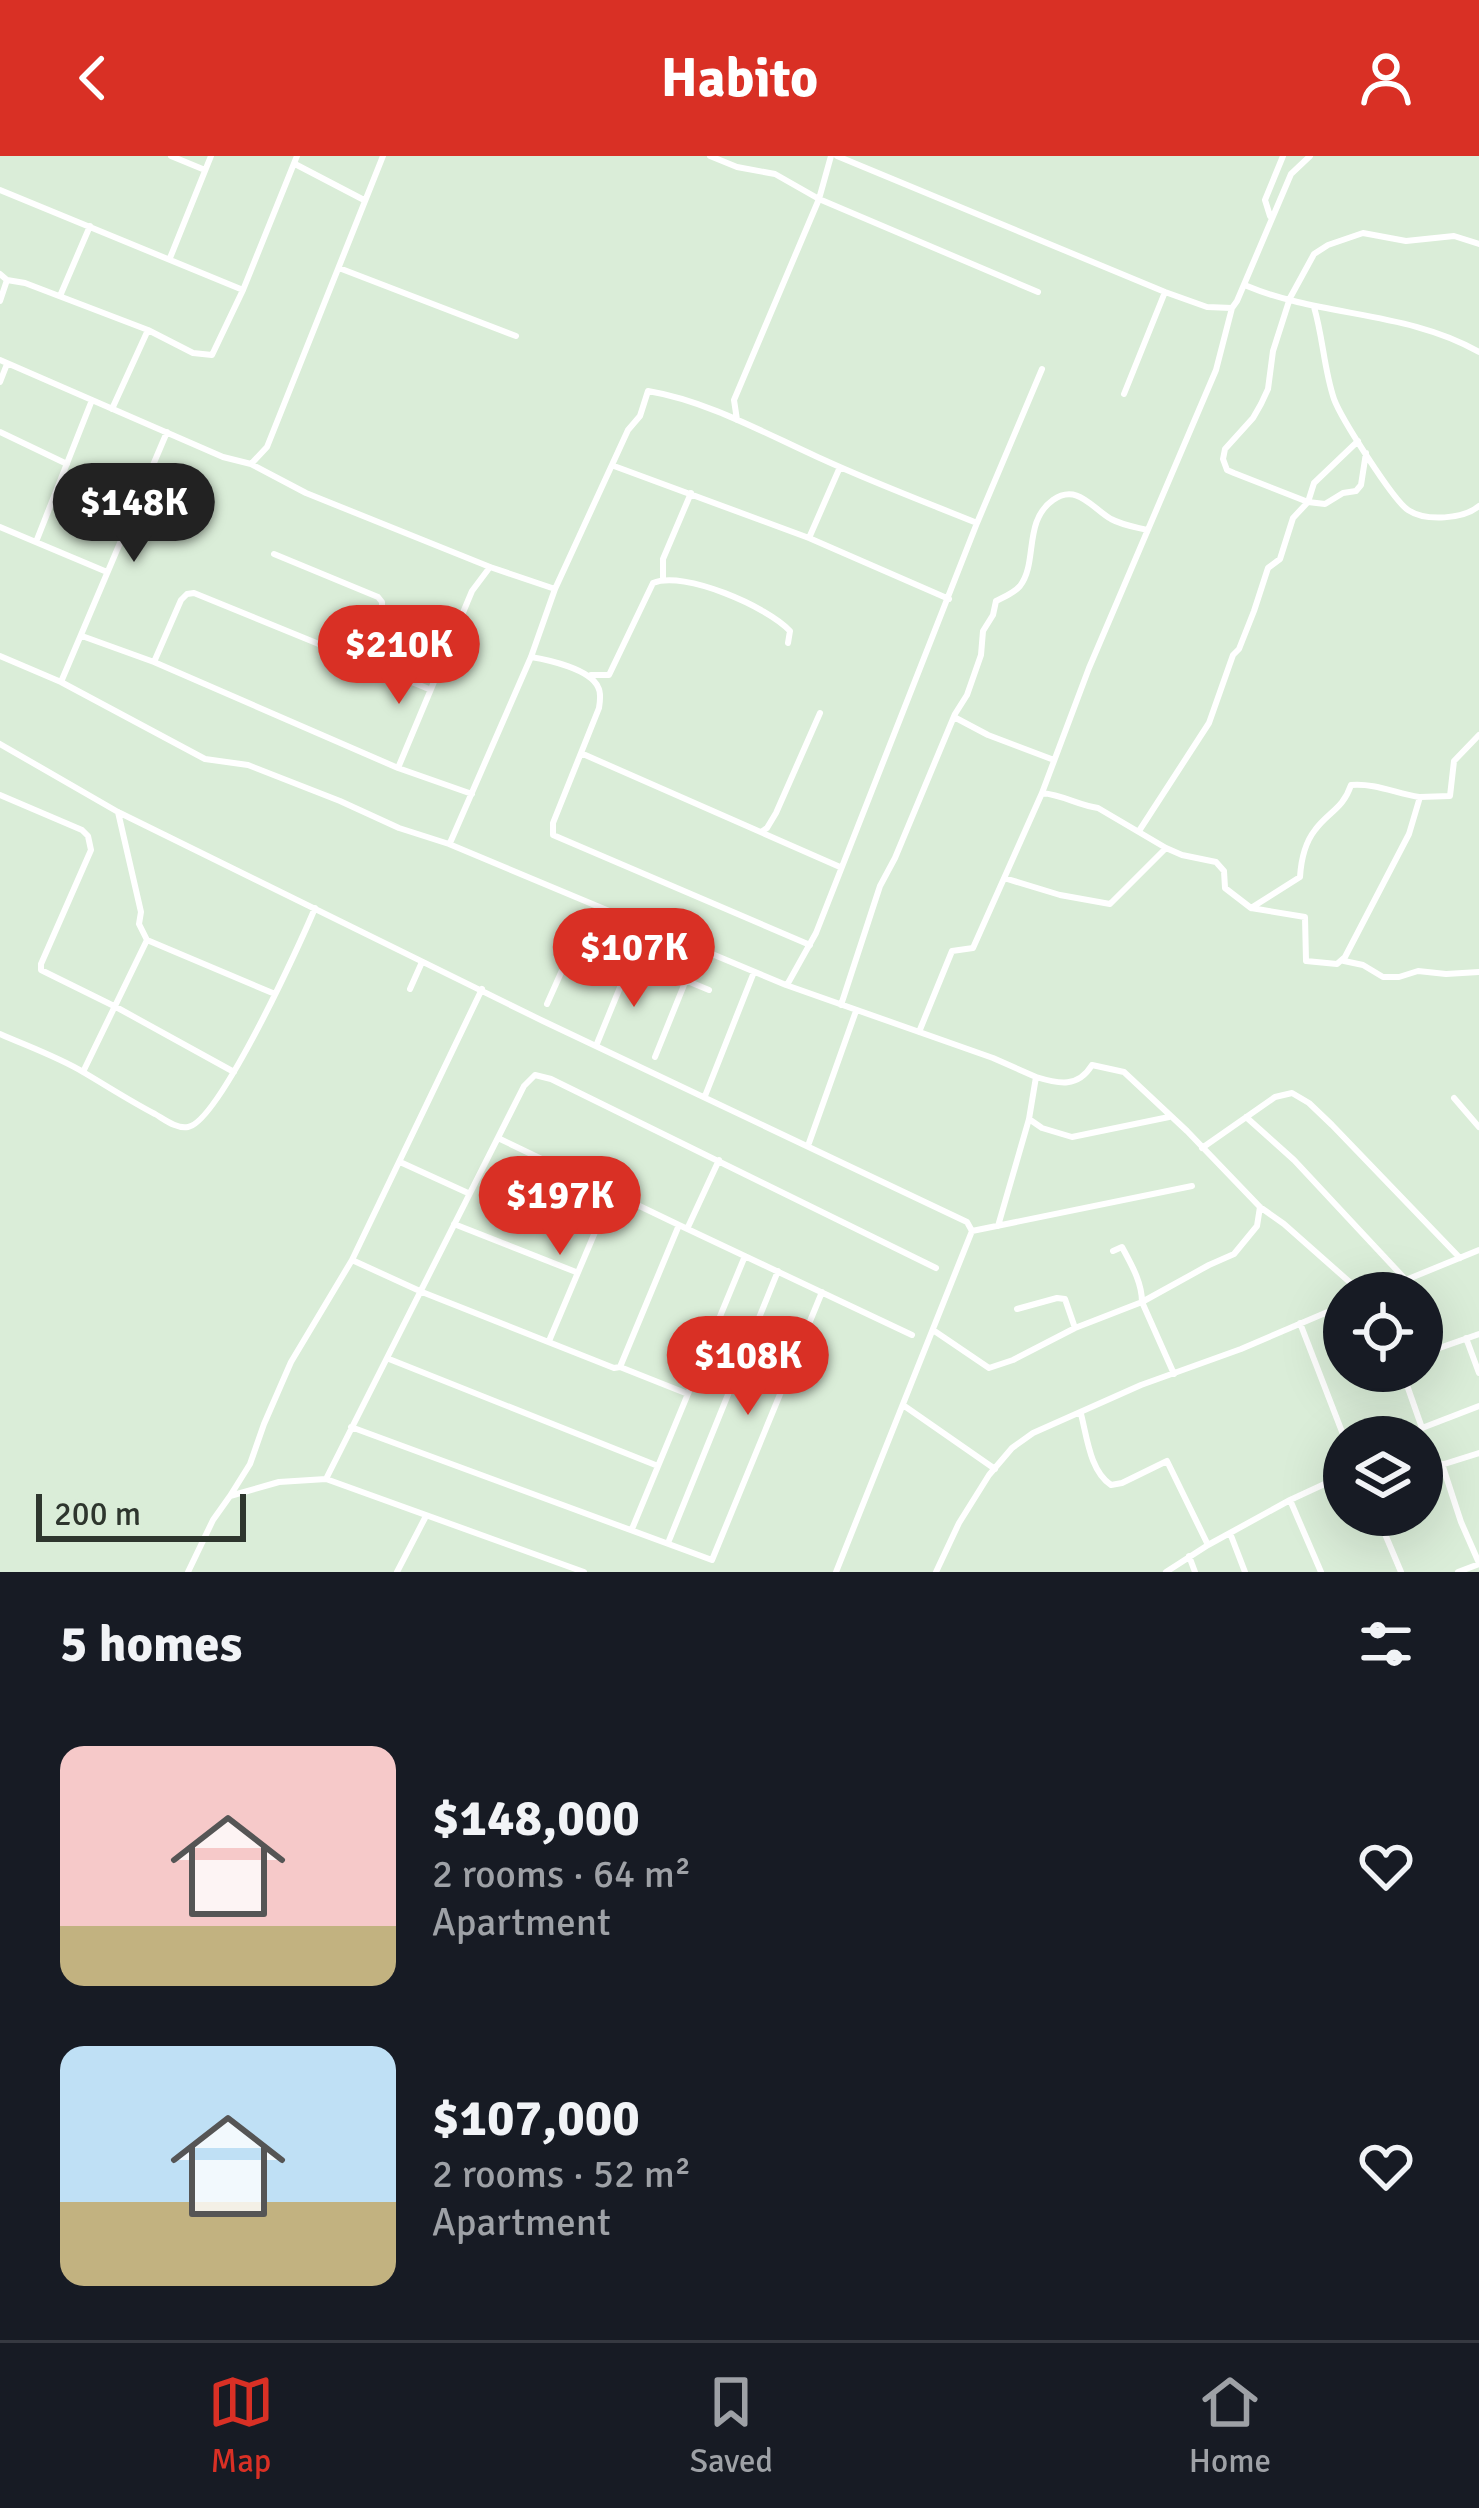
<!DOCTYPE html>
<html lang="en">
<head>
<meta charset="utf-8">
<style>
	body { margin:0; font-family:Signika,sans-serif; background:#20242c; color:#f1f3f6; height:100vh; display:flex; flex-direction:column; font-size:45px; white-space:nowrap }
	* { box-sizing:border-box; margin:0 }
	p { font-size:39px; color:#9ea1a6 }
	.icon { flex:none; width:66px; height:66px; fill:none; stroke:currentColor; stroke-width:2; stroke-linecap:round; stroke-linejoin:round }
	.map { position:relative; height:1416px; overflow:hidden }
	.sheet { display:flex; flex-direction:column; background:#171b24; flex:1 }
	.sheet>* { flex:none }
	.buttons { position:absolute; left:1323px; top:1116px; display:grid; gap:24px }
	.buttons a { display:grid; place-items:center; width:120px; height:120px; border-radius:50%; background:#171b24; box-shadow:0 12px 48px #0002; font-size:60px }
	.scale { position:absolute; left:36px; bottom:30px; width:210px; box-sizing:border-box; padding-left:12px; border:6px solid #2e362e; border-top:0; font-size:33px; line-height:42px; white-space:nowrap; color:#2e362e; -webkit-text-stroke:9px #daedd8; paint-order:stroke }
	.price { position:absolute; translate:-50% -102px; padding:0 27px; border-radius:42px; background:#d93025; color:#fff; font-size:39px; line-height:78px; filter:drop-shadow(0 3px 6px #0008) }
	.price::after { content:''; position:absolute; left:50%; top:72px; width:36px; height:27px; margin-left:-18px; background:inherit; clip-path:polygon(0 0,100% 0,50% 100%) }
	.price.current { background:#222; color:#fff }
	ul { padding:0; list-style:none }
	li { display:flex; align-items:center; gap:36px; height:300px; padding:0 60px }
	li span { display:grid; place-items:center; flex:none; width:336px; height:240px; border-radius:24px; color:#555 }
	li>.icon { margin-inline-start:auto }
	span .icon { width:144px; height:144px; fill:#fffc; stroke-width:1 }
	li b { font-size:51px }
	h2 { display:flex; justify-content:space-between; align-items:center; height:144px; padding:0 60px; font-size:51px }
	header { display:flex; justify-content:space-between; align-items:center; height:156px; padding:0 60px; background:#d93025; color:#fff; font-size:54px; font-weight:700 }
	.menu { display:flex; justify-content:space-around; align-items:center; height:168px; border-top:3px solid #363941; background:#171b24; font-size:33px; color:#9ea1a6 }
	.menu a { display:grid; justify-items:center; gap:6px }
	.menu .current { color:#d93025 }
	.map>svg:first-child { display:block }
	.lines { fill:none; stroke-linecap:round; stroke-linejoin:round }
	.minor { stroke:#fff; stroke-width:6 }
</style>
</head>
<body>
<header><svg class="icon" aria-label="back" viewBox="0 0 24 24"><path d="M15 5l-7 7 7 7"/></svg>Habito<svg class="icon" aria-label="person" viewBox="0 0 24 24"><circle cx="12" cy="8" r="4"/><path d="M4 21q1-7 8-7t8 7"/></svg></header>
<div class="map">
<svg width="1479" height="1416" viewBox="0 0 1479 1416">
	<rect width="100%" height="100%" fill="#daedd8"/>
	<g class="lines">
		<path class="minor" d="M171,0L205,14
			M710,0L737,11L775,18L819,43L1038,136
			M837,0L1165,136L1207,151L1232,152L1237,145L1291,18L1310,0
			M295,8L364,44
			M0,34L243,134
			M1270,60L1265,44L1283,0
			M170,102L211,0
			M339,112L516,180
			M0,118L7,124L0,145
			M7,124L25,127L148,174L193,197L212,199L243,134L297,0
			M1247,130C1321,161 1408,155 1479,196
			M60,140L90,70
			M1314,151C1323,181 1324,214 1334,243C1341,262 1393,344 1408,354C1426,366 1464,363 1479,350
			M0,204L223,301L251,308L306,337L490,411L555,433
			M0,226L7,208
			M1124,238L1165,136
			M112,253L148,174
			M737,264L734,244L819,43L831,0
			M0,276L67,308
			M1366,297L1361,329L1356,335L1343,337L1325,348L1308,346L1234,317L1227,314L1223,303L1225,293L1253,262L1261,248L1268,233L1273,195L1290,142L1314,98L1328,89L1363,77L1406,85L1454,80L1479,88
			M251,308L267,291L383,0
			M614,310L809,382L949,443
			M0,371L107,416
			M809,382L840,311
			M36,386L92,244
			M274,398L378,441L382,446V453L359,506
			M663,423V403L691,337
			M82,480L154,506L398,612
			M0,500L61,526L205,603L248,609L340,645L399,672L449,688L786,829L993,902L1036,921L1029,963L998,1070
			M531,501C549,504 590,513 598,531C601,536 600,546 599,552L553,667V679L810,789
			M154,506L181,444L187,438L194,437L429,533
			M591,519H609L653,427C684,414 768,451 790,475L788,487
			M61,526L167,276
			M954,561L988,579L1054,604
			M0,588L118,656L543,865L967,1066L972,1075L836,1416
			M583,598L840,711
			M1042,637C1063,639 1078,649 1098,652L1166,692L1182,699L1216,706L1224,715L1225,732L1251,752L1305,761L1306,805L1337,808L1345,801L1409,678L1420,641L1450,640L1454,605L1479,579
			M472,638L398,612L472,435L490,411
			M0,639L82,674L88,680L91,694L41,808V814L116,851L234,916
			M118,656L141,756L139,768L147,784L275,838
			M1139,675L1209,567L1233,499L1239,493L1254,455L1268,412L1280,403L1293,362L1308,346L1314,327L1358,285
			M761,676L767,672L776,657L820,557
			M450,687L531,501L555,433L628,274L640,260L648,235C708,245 766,278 822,303C872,326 925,346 977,367L1042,213
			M1004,722L1060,739L1110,748L1166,692
			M1251,752L1300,721C1301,705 1304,688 1315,674C1328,656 1343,653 1351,629C1375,627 1395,637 1419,641
			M1344,805L1363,809L1383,821H1399L1418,815L1446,818L1479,816
			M787,829L816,777L977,367
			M410,833L422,806
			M547,848L576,783L584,782L709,834
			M841,849L880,730L895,702L955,558L967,539L981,499L983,475L993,459L996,445C1004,441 1014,437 1020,430C1038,407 1023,365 1053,344C1077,327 1092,352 1111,363C1122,369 1135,371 1147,374
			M919,876L952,795L973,792L1042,637L1089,512L1216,214L1232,152
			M0,878C27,890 58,901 83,916C107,930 130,945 155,958C164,963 176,973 188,971C219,966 301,786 315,752
			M596,890L632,802
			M655,901L686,824
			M83,916L147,784
			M1036,921C1059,928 1078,932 1092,909L1124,916L1187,975L1260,1051L1284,1068L1362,1137
			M705,940L754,816
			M1454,942L1479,971
			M1246,961L1294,1004L1406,1124
			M1029,963L1042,972L1072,981L1169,961
			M809,987L856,855
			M1202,992L1275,941L1292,937L1309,947L1332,969L1460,1102
			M400,1006L468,1037
			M454,1068L576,1116
			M679,1069L912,1179
			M688,1071L719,1004
			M972,1075L1192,1030
			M1113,1095L1122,1091C1131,1108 1142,1126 1142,1146L1174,1218
			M352,1104L422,1136L614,1212L620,1211L679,1069L498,982
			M1374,1137L1479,1094
			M1017,1153L1057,1142L1065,1143L1075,1172
			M1300,1167L1344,1281
			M933,1174L989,1212L1013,1204L1075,1172L1142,1146L1209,1109L1234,1098L1257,1070L1260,1051
			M1466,1182L1479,1217
			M549,1185L612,1036
			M1422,1187L1428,1196L1479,1178
			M389,1203L658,1310
			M620,1211L688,1238
			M1402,1215L1422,1272L1479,1250
			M903,1249L995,1313
			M1081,1258C1087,1281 1090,1315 1111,1329L1122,1327L1167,1305L1208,1389L1290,1344L1321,1416
			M351,1271L712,1404L822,1136
			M1442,1308L1461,1366L1479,1407
			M1422,1315L1479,1297
			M326,1323L524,930L535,919L551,923L936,1112
			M230,1340L250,1308L264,1268L291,1206L352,1104L482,833
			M1290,1344L1344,1319
			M1377,1359L1401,1416
			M632,1373L745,1100
			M1230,1377L1245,1416
			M668,1387L778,1115
			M1189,1400L1195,1416
			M188,1416L213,1364L230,1340L279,1326L326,1323L584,1416
			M397,1416L426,1360
			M936,1416L959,1367L989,1319L1012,1292L1033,1277L1141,1229L1241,1193L1344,1149
			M1166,1416L1208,1389
			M1458,1416L1479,1408"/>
	</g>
</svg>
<div class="buttons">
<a><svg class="icon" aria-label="locate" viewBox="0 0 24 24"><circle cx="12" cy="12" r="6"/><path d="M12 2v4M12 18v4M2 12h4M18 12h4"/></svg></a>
<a><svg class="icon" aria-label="layers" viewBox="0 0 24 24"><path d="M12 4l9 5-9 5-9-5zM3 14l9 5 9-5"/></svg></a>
</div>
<div class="scale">200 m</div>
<b class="price current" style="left:134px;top:409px">$148K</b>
<b class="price" style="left:399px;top:551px">$210K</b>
<b class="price" style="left:634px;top:854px">$107K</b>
<b class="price" style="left:560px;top:1102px">$197K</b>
<b class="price" style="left:748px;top:1262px">$108K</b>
</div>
<section class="sheet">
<h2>5 homes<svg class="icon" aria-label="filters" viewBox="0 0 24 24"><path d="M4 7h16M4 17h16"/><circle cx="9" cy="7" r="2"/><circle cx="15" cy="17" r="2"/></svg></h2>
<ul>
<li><span style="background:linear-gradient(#f6c9c9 75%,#c2b280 0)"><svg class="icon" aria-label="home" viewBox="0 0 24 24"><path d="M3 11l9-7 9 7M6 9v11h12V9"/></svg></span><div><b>$148,000</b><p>2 rooms · 64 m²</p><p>Apartment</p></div><svg class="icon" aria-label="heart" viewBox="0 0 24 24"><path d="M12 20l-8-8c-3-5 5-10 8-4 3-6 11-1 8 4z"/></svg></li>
<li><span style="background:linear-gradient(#bfe0f5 65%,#c2b280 0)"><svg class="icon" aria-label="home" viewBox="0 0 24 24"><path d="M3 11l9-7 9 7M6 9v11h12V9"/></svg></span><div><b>$107,000</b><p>2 rooms · 52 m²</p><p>Apartment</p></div><svg class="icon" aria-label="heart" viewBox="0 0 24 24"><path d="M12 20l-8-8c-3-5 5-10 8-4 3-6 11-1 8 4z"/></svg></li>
</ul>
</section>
<nav class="menu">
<a class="current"><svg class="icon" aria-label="map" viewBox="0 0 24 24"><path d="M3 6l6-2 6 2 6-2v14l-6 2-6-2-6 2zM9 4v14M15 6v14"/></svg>Map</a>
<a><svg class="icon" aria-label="saved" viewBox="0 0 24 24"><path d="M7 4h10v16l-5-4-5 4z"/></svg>Saved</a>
<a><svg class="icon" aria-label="home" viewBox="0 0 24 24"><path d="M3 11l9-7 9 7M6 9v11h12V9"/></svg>Home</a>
</nav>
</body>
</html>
